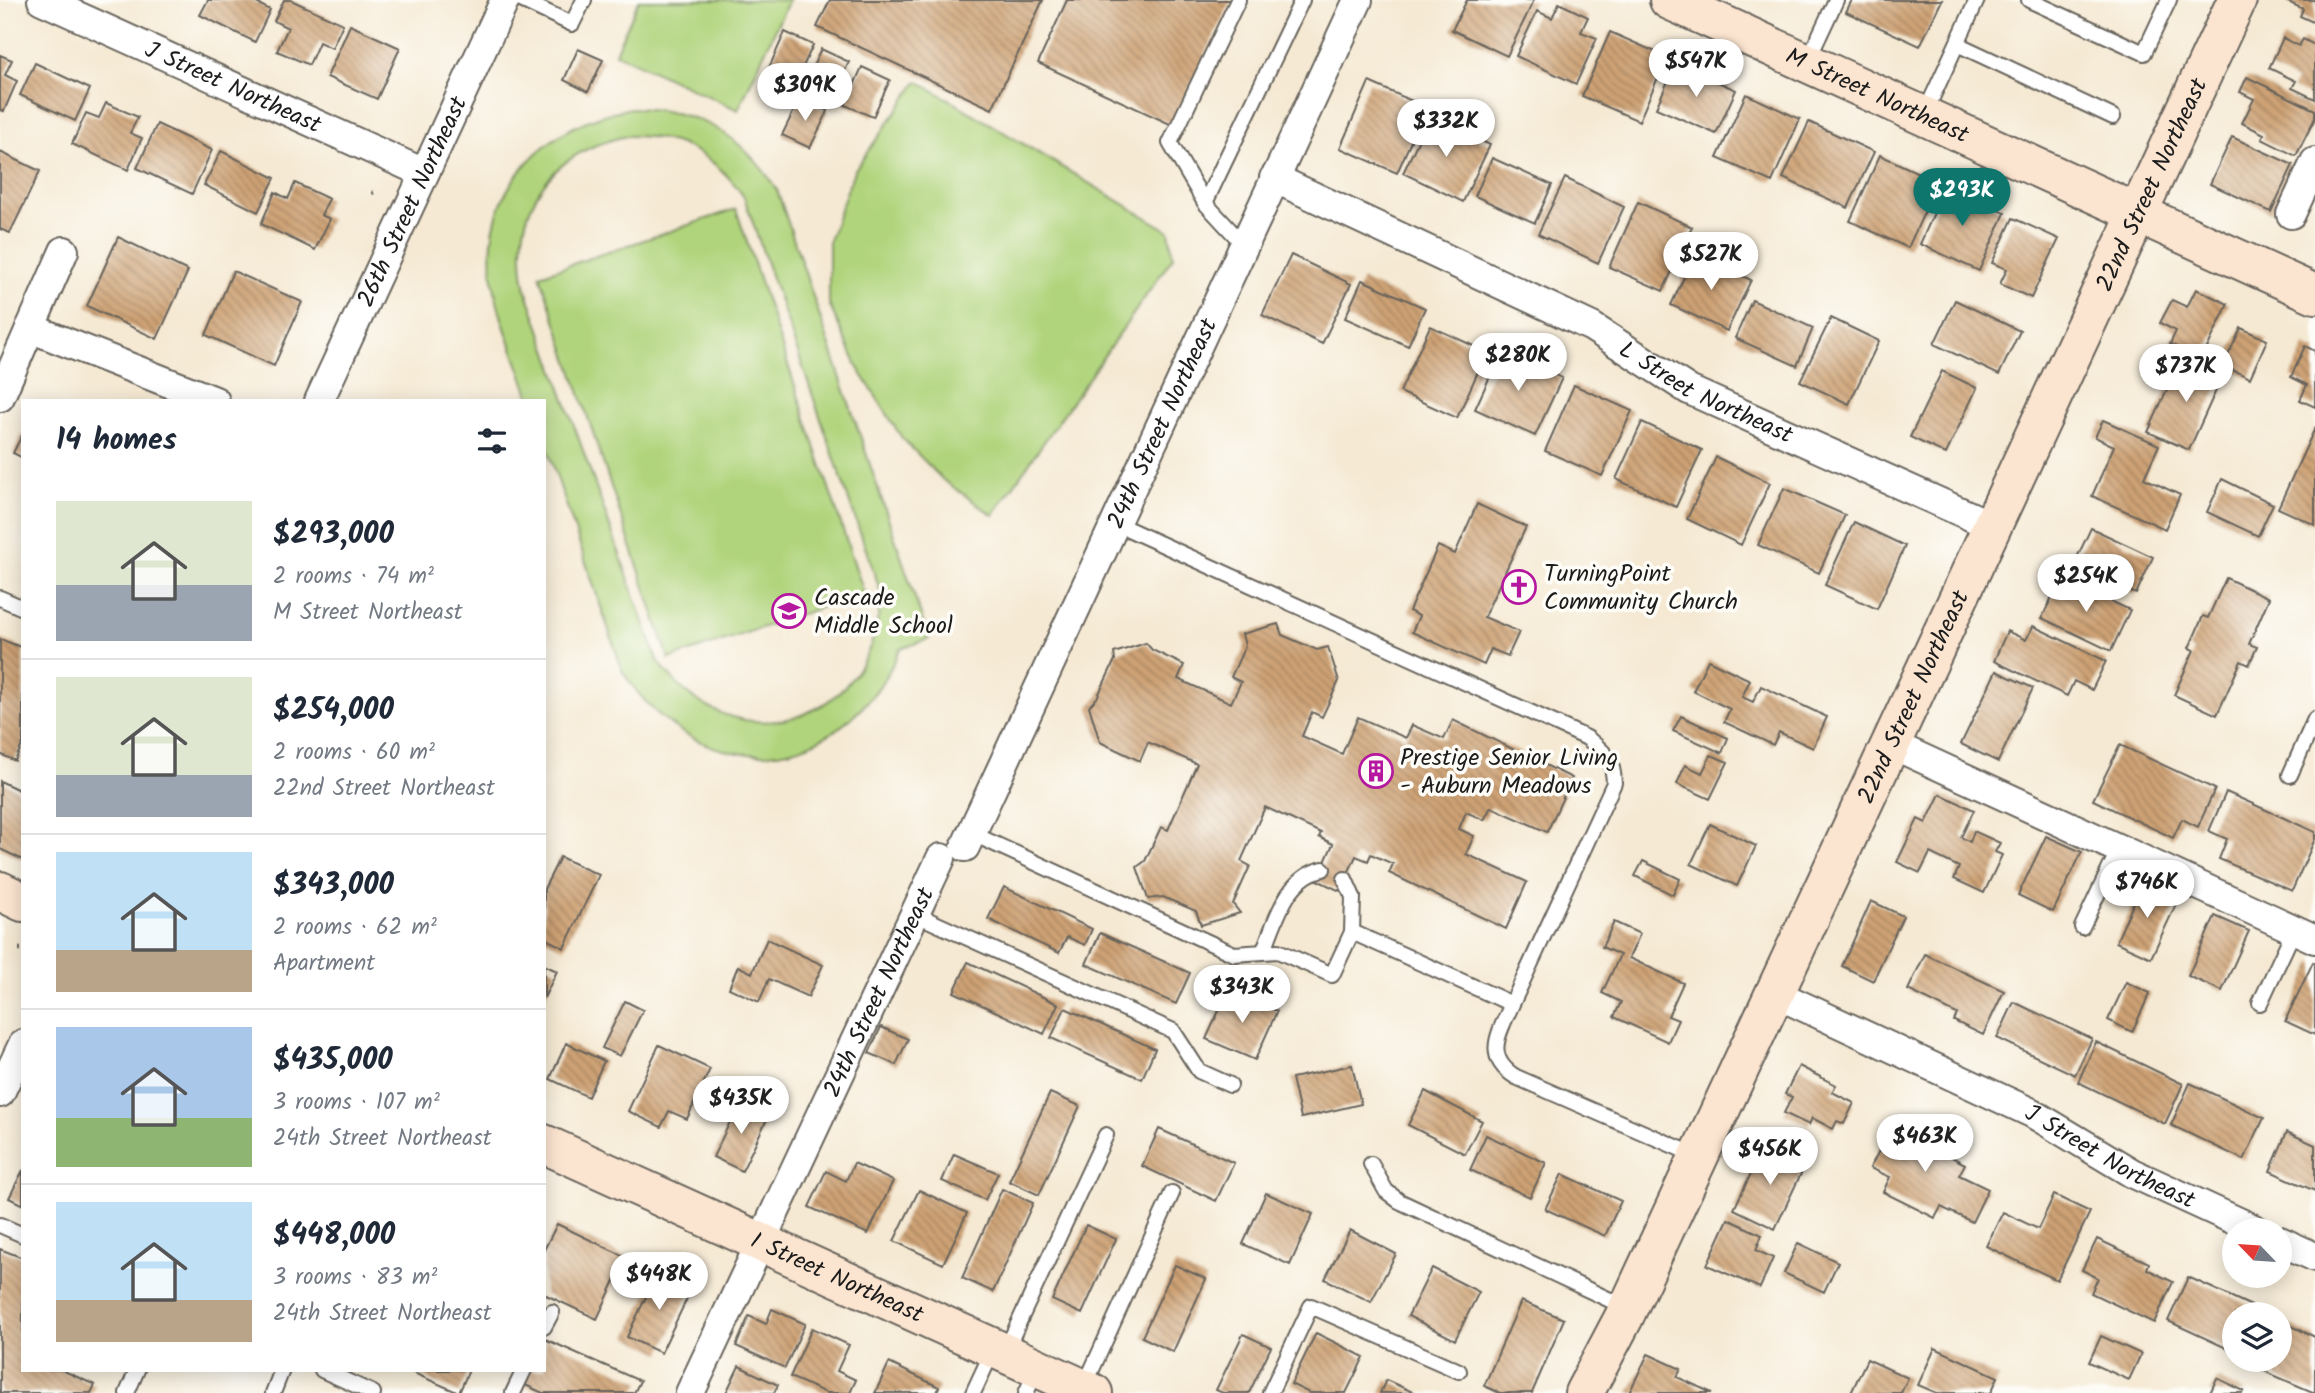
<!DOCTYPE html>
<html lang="en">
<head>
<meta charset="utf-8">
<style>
	body { margin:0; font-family:Kalam,sans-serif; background:#f2f2f3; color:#1f2937; height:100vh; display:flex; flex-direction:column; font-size:26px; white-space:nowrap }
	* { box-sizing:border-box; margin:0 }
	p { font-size:23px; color:#747a83 }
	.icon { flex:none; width:38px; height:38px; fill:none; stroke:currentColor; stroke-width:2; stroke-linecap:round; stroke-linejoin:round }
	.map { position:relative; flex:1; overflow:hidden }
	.side { position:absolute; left:21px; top:399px; width:525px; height:973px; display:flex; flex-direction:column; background:#fff; border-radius:0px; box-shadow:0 4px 18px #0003 }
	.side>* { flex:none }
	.needle { width:46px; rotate:295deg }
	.controls { position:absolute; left:2222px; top:1218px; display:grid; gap:14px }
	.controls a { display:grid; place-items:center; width:70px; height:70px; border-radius:50%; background:#fff; box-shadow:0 4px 18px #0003; font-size:35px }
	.price { position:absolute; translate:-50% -60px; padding:0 16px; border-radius:24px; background:#fff; color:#222; font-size:23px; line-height:46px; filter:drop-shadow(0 2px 4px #0008) }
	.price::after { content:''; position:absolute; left:50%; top:42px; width:21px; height:16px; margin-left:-10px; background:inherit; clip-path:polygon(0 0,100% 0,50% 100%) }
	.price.selected { background:#0f766e; color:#fff }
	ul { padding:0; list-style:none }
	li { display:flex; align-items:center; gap:21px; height:175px; padding:0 35px }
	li+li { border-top:2px solid #e0e1e3 }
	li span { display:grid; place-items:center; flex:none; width:196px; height:140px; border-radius:0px; color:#555 }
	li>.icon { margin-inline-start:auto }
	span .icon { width:84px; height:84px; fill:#fffc; stroke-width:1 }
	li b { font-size:30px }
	h2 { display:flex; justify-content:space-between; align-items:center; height:84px; padding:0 35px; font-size:30px }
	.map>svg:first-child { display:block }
	.garden { fill:#b0d47c; stroke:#66784c; stroke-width:2; fill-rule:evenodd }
	.building { fill:url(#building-back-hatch) }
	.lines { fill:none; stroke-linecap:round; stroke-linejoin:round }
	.lane-casing { stroke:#68645c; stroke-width:18 }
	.street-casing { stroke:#68645c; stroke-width:32 }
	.secondary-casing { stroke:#68645c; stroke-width:42 }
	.path { stroke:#68645c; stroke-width:4.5; stroke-dasharray:2 5; stroke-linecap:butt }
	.lane { stroke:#fff; stroke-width:14 }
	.street { stroke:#fff; stroke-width:28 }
	.secondary { stroke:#fce5d0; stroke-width:38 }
	.labels { text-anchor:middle; stroke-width:7; stroke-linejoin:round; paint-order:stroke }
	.street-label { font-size:24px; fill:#1c1c1c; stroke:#fdfcf7 }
	.poi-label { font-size:24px; fill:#1c1c1c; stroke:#fdfcf7; text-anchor:start }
</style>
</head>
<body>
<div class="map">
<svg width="2315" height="1393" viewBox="0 0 2315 1393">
	<defs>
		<pattern id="building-back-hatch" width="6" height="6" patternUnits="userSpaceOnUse" patternTransform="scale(1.75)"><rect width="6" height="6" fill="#cea275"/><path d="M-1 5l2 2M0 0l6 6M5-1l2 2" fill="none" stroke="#a6835f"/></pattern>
	</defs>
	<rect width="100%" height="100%" fill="#fdfcf7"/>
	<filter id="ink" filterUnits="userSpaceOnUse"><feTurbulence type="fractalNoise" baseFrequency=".0143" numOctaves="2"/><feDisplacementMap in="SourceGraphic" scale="14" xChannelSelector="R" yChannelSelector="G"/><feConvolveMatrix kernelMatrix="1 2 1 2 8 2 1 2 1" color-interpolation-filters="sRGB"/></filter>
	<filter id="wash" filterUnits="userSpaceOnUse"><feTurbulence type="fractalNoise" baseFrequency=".00686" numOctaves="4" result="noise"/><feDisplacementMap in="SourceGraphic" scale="28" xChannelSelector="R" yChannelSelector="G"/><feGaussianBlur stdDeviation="1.57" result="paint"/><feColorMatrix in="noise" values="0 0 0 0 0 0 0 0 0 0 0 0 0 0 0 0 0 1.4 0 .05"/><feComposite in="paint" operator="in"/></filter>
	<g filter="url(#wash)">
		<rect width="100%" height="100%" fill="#f5e9d3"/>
		<path class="garden" d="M639,0H789L738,110L615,53Z
			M918,81L1169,231L1173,257L993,515L943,480L902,438L858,368L829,304V241L854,171Z
			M631,108C699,110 740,132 777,190L929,639L900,649C844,779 699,791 623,672L544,439V401H531C518,360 496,315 492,272C484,182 548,124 631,108ZM627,136C679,135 715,155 744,197L880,590C881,723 732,771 657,659L526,290C509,211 548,152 627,136Z
			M736,209L864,593L669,659L540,275Z"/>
		<g id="blocks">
			<path class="building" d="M208,0H251L270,10L255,42L200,15Z
				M284,0H291L343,24L332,48L319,42L309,65L277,51L288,28L274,21Z
				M830,0H1043L992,109L817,27Z
				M1067,0H1231L1172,125L1038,63Z
				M1467,0H1534L1507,56L1452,30Z
				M1852,0H1942L1920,46L1846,12Z
				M2284,0H2315V23L2300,16L2303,9Z
				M1559,3L1588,17L1581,32L1597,38L1576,84L1516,56L1537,11L1552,18Z
				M350,25L400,48L377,99L327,77Z
				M785,32L813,45L796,82L768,70Z
				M1610,32L1667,57L1639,121L1582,96Z
				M2283,38L2299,46L2303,39L2315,45V99L2292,88L2296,81L2269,68Z
				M578,49L603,60L588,92L564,80Z
				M821,49L849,62L832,99L804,86Z
				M0,55L12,60L5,75L17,81L4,111L0,110Z
				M35,63L90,89L75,121L20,95Z
				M1676,63L1736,90L1716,134L1656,108Z
				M862,67L890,80L873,117L845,105Z
				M2247,77L2315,110V118L2296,156L2262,139L2264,134L2242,123L2254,99L2240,92Z
				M1369,82L1426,107L1397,173L1340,148Z
				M1746,94L1800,119L1772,182L1717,158Z
				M800,98L828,111L810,148L782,135Z
				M106,103L138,117L130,133L142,138L128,170L72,144L86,113L99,118Z
				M1430,116L1490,145L1463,202L1403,173Z
				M1809,122L1874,152L1848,208L1783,178Z
				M157,124L212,150L192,194L137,168Z
				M2232,137L2293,165L2271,212L2210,184Z
				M221,151L275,178L258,212L204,185Z
				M0,152L40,171L10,233L0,229Z
				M1880,155L1938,182L1908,248L1850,221Z
				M1492,158L1552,185L1535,223L1475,196Z
				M1565,178L1624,207L1598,263L1538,234Z
				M295,183L329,199L321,215L330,219L315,250L261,224L275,192L288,199Z
				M1946,186L2005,213L1979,271L1920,244Z
				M1638,202L1692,227L1663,291L1609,267Z
				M2013,218L2059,239L2031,298L2000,284L2007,269L1992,263Z
				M118,237L188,271L157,339L87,306Z
				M1695,254L1751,280L1727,331L1671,305Z
				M1291,255L1351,284L1322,344L1262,315Z
				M233,271L302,302L274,366L206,335Z
				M1362,280L1425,308L1408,346L1345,318Z
				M2196,289L2228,304L2202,359L2170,344L2176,331L2160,323L2172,300L2187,307Z
				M1752,300L1813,328L1797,366L1735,338Z
				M1955,300L2020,331L1999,375L1934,344Z
				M1831,318L1879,341L1849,404L1800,381Z
				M1430,326L1487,352L1457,418L1400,392Z
				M2241,328L2267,340L2250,378L2223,366Z
				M2305,346L2315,351V407L2300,400L2307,385L2291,377Z
				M1502,350L1562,378L1535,436L1475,409Z
				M2182,357L2223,375L2189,450L2148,432Z
				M1942,371L1977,388L1946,454L1910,437Z
				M1574,385L1632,411L1602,476L1545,451Z
				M2103,420L2159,445L2144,478L2180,495L2165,529L2092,496L2114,446L2095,437Z
				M1642,422L1702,450L1676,507L1616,479Z
				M2315,428V525L2278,508Z
				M23,433V458L13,453Z
				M1716,457L1770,483L1741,545L1687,519Z
				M2222,479L2273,504L2258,536L2207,512Z
				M1784,488L1845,515L1819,573L1758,545Z
				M1477,504L1526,527L1484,617L1519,632L1508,656L1491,649L1484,665L1412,632L1419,616L1409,611L1438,546L1455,554Z
				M1854,522L1905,546L1877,609L1825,585Z
				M2091,528L2153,557L2136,594L2073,566Z
				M2061,578L2130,610L2111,651L2042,618Z
				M2226,578L2269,598L2249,644L2257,647L2249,665L2241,661L2217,715L2174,695L2194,650L2189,648L2203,616L2208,618Z
				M1278,624L1282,635L1317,650L1328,647L1339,681L1322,717L1312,712L1302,736L1342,754L1358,717L1406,738L1412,725L1444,739L1453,720L1572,778L1547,832L1491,807L1484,820L1466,812L1459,829L1474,836L1466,854L1527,882L1506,929L1389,873L1393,864L1371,854L1368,861L1356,856L1340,891L1317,880L1333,844L1319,837L1321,833L1265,807L1241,861L1250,866L1233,904L1240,913L1201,925L1196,911L1163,897L1148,899L1137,867L1145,861L1161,827L1168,830L1197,764L1148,742L1140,761L1100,742L1089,706L1097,698L1115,660L1114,653L1146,643L1152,650L1184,665L1178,679L1231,703L1241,682L1231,677L1245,646L1242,634Z
				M2033,626L2106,661L2092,690L2074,681L2067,696L1994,661L2007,631L2026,640Z
				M0,639L23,648V743L15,761L0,754Z
				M1708,660L1750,680L1742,697L1753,702L1761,686L1827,717L1813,748L1779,732L1773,745L1724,722L1730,709L1693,691Z
				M1996,671L2033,688L1998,762L1961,744Z
				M1681,716L1728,738L1722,753L1673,731Z
				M2120,745L2215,789L2198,827L2182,819L2173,838L2093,800Z
				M1711,755L1728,762L1710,799L1677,784L1685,765L1702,773Z
				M0,781L23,792V860L0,849Z
				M2226,792L2315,832V839L2292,891L2219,859L2227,839L2209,831Z
				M1940,794L1974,810L1961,837L1970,842L1974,831L2000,843L1995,852L2002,855L1984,893L1954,879L1959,867L1930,853L1920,873L1897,862L1918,819L1926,823Z
				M1710,824L1756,846L1737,886L1691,864Z
				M2046,836L2082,852L2053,912L2018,895Z
				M560,857L599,875L564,948L544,938V889Z
				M1643,861L1680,879L1673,895L1635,876Z
				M2143,882L2179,898L2151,958L2116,942Z
				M1004,887L1092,929L1085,945L1067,937L1059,953L988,919Z
				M1871,901L1903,916L1873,981L1842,966Z
				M2215,916L2249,931L2222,991L2188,976Z
				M1614,922L1640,934L1629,958L1683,983L1668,1016L1678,1020L1668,1042L1614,1017L1621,1002L1602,993L1620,955L1602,947Z
				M1100,933L1190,973L1176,1004L1086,964Z
				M767,939L823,965L808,997L769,979L759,1002L729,988L738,966L752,973Z
				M1925,954L2004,991L1983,1035L1954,1021L1957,1014L1908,990Z
				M968,962L1058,1004L1044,1034L954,992Z
				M2313,962L2315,963V1035L2285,1021Z
				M544,965L557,971L544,998Z
				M2126,982L2150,993L2132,1032L2108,1020Z
				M1229,989L1277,1011L1255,1060L1206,1039Z
				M625,1001L643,1010L620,1056L602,1048Z
				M2014,1002L2092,1039L2075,1075L1997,1038Z
				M1065,1008L1155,1049L1142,1079L1051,1038Z
				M881,1027L908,1039L896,1065L869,1053Z
				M2096,1042L2183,1084L2165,1124L2078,1082Z
				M566,1043L604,1061L588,1097L550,1079Z
				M659,1045L710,1069L687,1119L669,1111L661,1127L628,1111Z
				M1352,1065L1361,1104L1301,1118L1292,1078Z
				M1799,1066L1836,1085L1832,1092L1854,1103L1844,1124L1837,1121L1833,1129L1812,1118L1809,1125L1784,1113L1792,1097L1785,1094Z
				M2190,1083L2264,1118L2244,1160L2171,1125Z
				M1425,1091L1482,1121L1465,1154L1408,1125Z
				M1050,1093L1080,1106L1039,1195L1009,1181Z
				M740,1101L769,1115L742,1171L713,1157Z
				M1897,1116L1932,1133L1927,1144L1965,1164L1959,1175L1988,1189L1972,1222L1941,1207L1935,1218L1883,1192L1890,1177L1870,1168Z
				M1159,1129L1234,1163L1216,1201L1142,1166Z
				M2287,1132L2315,1145V1191L2270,1171Z
				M1486,1135L1546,1163L1530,1197L1470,1170Z
				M1764,1146L1805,1165L1775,1229L1734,1209Z
				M954,1154L998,1173L985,1200L942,1181Z
				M854,1163L893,1181L868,1234L809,1207L826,1171L846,1181Z
				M23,1170V1205L9,1198Z
				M1562,1174L1621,1201L1605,1236L1545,1209Z
				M1002,1189L1033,1203L993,1292L962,1278Z
				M919,1190L967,1213L943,1264L894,1241Z
				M1266,1193L1313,1214L1290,1265L1243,1244Z
				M2054,1195L2090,1212L2057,1280L1986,1246L2003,1212L2038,1229Z
				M1728,1219L1762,1235L1756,1250L1773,1258L1760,1288L1707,1265Z
				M557,1224L626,1257L597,1319L544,1294V1250Z
				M1086,1225L1116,1239L1082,1314L1052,1300Z
				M1350,1230L1396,1254L1371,1302L1325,1279Z
				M2097,1239L2149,1263L2147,1269L2173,1282L2154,1323L2091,1293L2098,1278L2082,1270Z
				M1798,1243L1838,1262L1824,1292L1784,1273Z
				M0,1249L23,1258V1370H62L95,1385L91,1393H0Z
				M1175,1265L1206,1279L1173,1352L1142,1337Z
				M1432,1268L1479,1292L1455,1340L1408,1316Z
				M658,1271L692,1288L661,1353L627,1337Z
				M2188,1277L2269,1314H2235V1352L2168,1321Z
				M1521,1301L1564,1319L1532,1393H1500L1484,1386Z
				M772,1309L805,1324L785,1368L736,1346L749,1316L766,1324Z
				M2281,1321L2315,1337V1393L2259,1369L2263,1360H2280Z
				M812,1328L849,1345L837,1371L856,1380L850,1393H826L790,1377Z
				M1316,1333L1364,1357L1346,1393H1309L1291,1384Z
				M1243,1334L1271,1347L1249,1393H1223L1216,1390Z
				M2101,1336L2141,1354L2129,1380L2089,1362Z
				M545,1339L640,1381L634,1393H543L525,1385L531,1370H544Z
				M1935,1348L1998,1377L1991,1393H1937L1918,1385Z
				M1648,1354L1681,1369L1677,1377L1712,1393H1629Z
				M1867,1359L1908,1378L1901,1393H1851Z
				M889,1363L939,1387L936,1393H875Z
				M739,1366L778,1385L774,1393H726Z
				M407,1370H469L459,1393Z
				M2217,1378L2244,1391L2242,1393H2210Z
				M1386,1380L1415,1393H1380Z"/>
		</g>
	</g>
	<g filter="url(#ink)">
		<use href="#blocks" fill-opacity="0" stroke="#68645c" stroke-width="2"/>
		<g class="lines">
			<g class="lane-casing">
				<path id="lane" d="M521,0L572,24L584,0
					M2029,0L2144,53L2169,0
					M1957,44L2113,117
					M1807,62L1836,0
					M1925,113L1977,0
					M1205,203L1170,143L1238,0
					M1244,245L1205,203L1302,0
					M1115,523L1587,738C1606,754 1613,758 1614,783L1512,1004C1499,1033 1483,1057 1516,1077L1697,1156
					M0,598L23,608
					M2290,775L2315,719
					M971,833L1234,954L1278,951L1332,975L1352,932L1512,1004
					M1345,879L1353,897L1352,932
					M915,914L1173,1031L1199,1071L1230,1085
					M2082,927L2119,849
					M1263,952C1276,921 1286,877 1323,869
					M2260,1003L2294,930
					M1371,1164L1386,1191L1399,1201L1627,1308
					M0,1225L23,1235
					M544,1327L552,1312
					M1005,1352L1106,1135
					M322,1370L373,1393
					M1084,1387L1172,1193
					M127,1393L137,1370
					M273,1393L282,1370
					M513,1393L524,1370
					M973,1393L993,1350
					M1026,1393L1037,1369
					M1270,1393L1311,1306L1459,1371"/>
			</g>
			<g class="street-casing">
				<g id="street">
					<path id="s1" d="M42,0L424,173"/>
					<path id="s2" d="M1274,178L1592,327L1689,390L1990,525"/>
					<path d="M2291,214L2315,162"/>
					<path d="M30,328L215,401"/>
					<path d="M0,397L64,251"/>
					<path id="s3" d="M319,401L505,0"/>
					<path d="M1891,744L2315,939"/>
					<path id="s4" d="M965,847L1358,0"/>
					<path id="s5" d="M1774,993L2032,1113L2132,1173L2256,1230"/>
					<path d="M0,1093L23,1044"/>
					<path d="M2280,1241L2315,1257"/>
					<path id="s6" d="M690,1393L941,858"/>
				</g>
			</g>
			<g class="secondary-casing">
				<g id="secondary">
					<path id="s7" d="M1669,0L2315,294"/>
					<path d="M0,891L23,902"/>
					<path id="s8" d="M544,1144L1093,1393"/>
					<path id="s9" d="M1584,1393L1624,1317L2237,0"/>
				</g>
			</g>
			<path class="path" d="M372,193L377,191
				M19,949H23"/>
			<use href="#lane" class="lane"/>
			<use href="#street" class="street"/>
			<use href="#secondary" class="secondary"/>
		</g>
	</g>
	<defs>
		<g id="church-ring" transform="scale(1.75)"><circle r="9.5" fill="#fdfcf7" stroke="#b5179e" stroke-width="1.5"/><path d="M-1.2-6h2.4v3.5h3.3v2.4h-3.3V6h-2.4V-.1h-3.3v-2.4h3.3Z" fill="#b5179e"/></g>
		<g id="school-ring" transform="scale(1.75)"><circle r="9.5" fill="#fdfcf7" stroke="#b5179e" stroke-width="1.5"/><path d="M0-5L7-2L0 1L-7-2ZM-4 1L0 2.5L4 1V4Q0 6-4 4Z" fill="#b5179e"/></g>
		<g id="building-ring" transform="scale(1.75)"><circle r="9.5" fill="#fdfcf7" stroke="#b5179e" stroke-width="1.5"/><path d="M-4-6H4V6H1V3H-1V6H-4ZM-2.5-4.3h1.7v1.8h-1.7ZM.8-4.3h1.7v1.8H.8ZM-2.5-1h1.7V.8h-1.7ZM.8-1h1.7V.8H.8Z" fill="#b5179e"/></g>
	</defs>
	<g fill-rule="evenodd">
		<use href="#church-ring" x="1519" y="587"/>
		<use href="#school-ring" x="789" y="611"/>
		<use href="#building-ring" x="1376" y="771"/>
	</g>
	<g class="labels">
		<g class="street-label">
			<text dy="8" stroke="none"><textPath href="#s1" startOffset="210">J Street Northeast</textPath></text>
			<text dy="8" stroke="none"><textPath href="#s7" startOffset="229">M Street Northeast</textPath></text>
			<text dy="8" stroke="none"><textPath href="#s9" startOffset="1335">22nd Street Northeast</textPath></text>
			<text dy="8" stroke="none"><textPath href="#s3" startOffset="220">26th Street Northeast</textPath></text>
			<text dy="8" stroke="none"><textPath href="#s2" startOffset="483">L Street Northeast</textPath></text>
			<text dy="8" stroke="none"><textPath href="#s4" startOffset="467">24th Street Northeast</textPath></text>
			<text dy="8" stroke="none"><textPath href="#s9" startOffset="770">22nd Street Northeast</textPath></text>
			<text dy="8" stroke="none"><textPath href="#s6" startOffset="443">24th Street Northeast</textPath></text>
			<text dy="8" stroke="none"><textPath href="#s5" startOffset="374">J Street Northeast</textPath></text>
			<text dy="8" stroke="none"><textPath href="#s8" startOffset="322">I Street Northeast</textPath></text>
		</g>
		<g class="poi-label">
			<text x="1544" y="581">TurningPoint<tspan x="1544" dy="28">Community Church</tspan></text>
			<text x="814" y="605">Cascade<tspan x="814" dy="28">Middle School</tspan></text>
			<text x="1400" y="765">Prestige Senior Living<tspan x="1400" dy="28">- Auburn Meadows</tspan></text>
		</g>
	</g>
</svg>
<div class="controls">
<a><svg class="needle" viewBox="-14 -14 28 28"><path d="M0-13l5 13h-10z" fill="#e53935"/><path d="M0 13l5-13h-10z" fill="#747a83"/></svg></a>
<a><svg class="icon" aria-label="layers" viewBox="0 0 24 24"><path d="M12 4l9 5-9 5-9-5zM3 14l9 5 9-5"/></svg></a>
</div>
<b class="price" style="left:1696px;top:99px">$547K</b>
<b class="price" style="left:805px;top:123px">$309K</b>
<b class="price" style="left:1446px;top:159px">$332K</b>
<b class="price selected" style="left:1962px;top:228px">$293K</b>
<b class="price" style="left:1711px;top:292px">$527K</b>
<b class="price" style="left:1518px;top:393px">$280K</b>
<b class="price" style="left:2186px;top:404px">$737K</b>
<b class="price" style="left:2086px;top:614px">$254K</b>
<b class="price" style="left:2147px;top:920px">$746K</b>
<b class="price" style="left:1242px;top:1025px">$343K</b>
<b class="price" style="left:741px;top:1136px">$435K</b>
<b class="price" style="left:1925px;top:1174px">$463K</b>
<b class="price" style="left:1770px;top:1187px">$456K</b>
<b class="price" style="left:659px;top:1312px">$448K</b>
<section class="side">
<h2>14 homes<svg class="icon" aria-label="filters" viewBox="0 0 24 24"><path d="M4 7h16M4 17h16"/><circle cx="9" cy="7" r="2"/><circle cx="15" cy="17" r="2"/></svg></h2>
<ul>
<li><span style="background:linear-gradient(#dfe7d0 60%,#9aa5b1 0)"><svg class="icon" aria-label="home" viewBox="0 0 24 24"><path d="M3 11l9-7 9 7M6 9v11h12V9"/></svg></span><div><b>$293,000</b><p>2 rooms · 74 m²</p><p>M Street Northeast</p></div></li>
<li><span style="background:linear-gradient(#dfe7d0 70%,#9aa5b1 0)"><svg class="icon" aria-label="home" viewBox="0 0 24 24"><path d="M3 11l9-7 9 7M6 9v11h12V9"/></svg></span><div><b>$254,000</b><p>2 rooms · 60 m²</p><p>22nd Street Northeast</p></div></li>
<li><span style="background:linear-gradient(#bfe0f5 70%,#b9a48a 0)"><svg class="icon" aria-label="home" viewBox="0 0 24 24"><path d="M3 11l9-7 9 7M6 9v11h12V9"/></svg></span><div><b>$343,000</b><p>2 rooms · 62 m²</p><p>Apartment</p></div></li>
<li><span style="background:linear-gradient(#a9c7e8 65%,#8fb573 0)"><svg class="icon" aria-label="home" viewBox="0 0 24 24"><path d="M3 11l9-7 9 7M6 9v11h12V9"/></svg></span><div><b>$435,000</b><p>3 rooms · 107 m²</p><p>24th Street Northeast</p></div></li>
<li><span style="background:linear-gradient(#bfe0f5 70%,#b9a48a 0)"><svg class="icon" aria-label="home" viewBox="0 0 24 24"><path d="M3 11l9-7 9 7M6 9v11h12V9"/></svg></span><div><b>$448,000</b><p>3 rooms · 83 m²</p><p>24th Street Northeast</p></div></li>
</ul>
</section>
</div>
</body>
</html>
